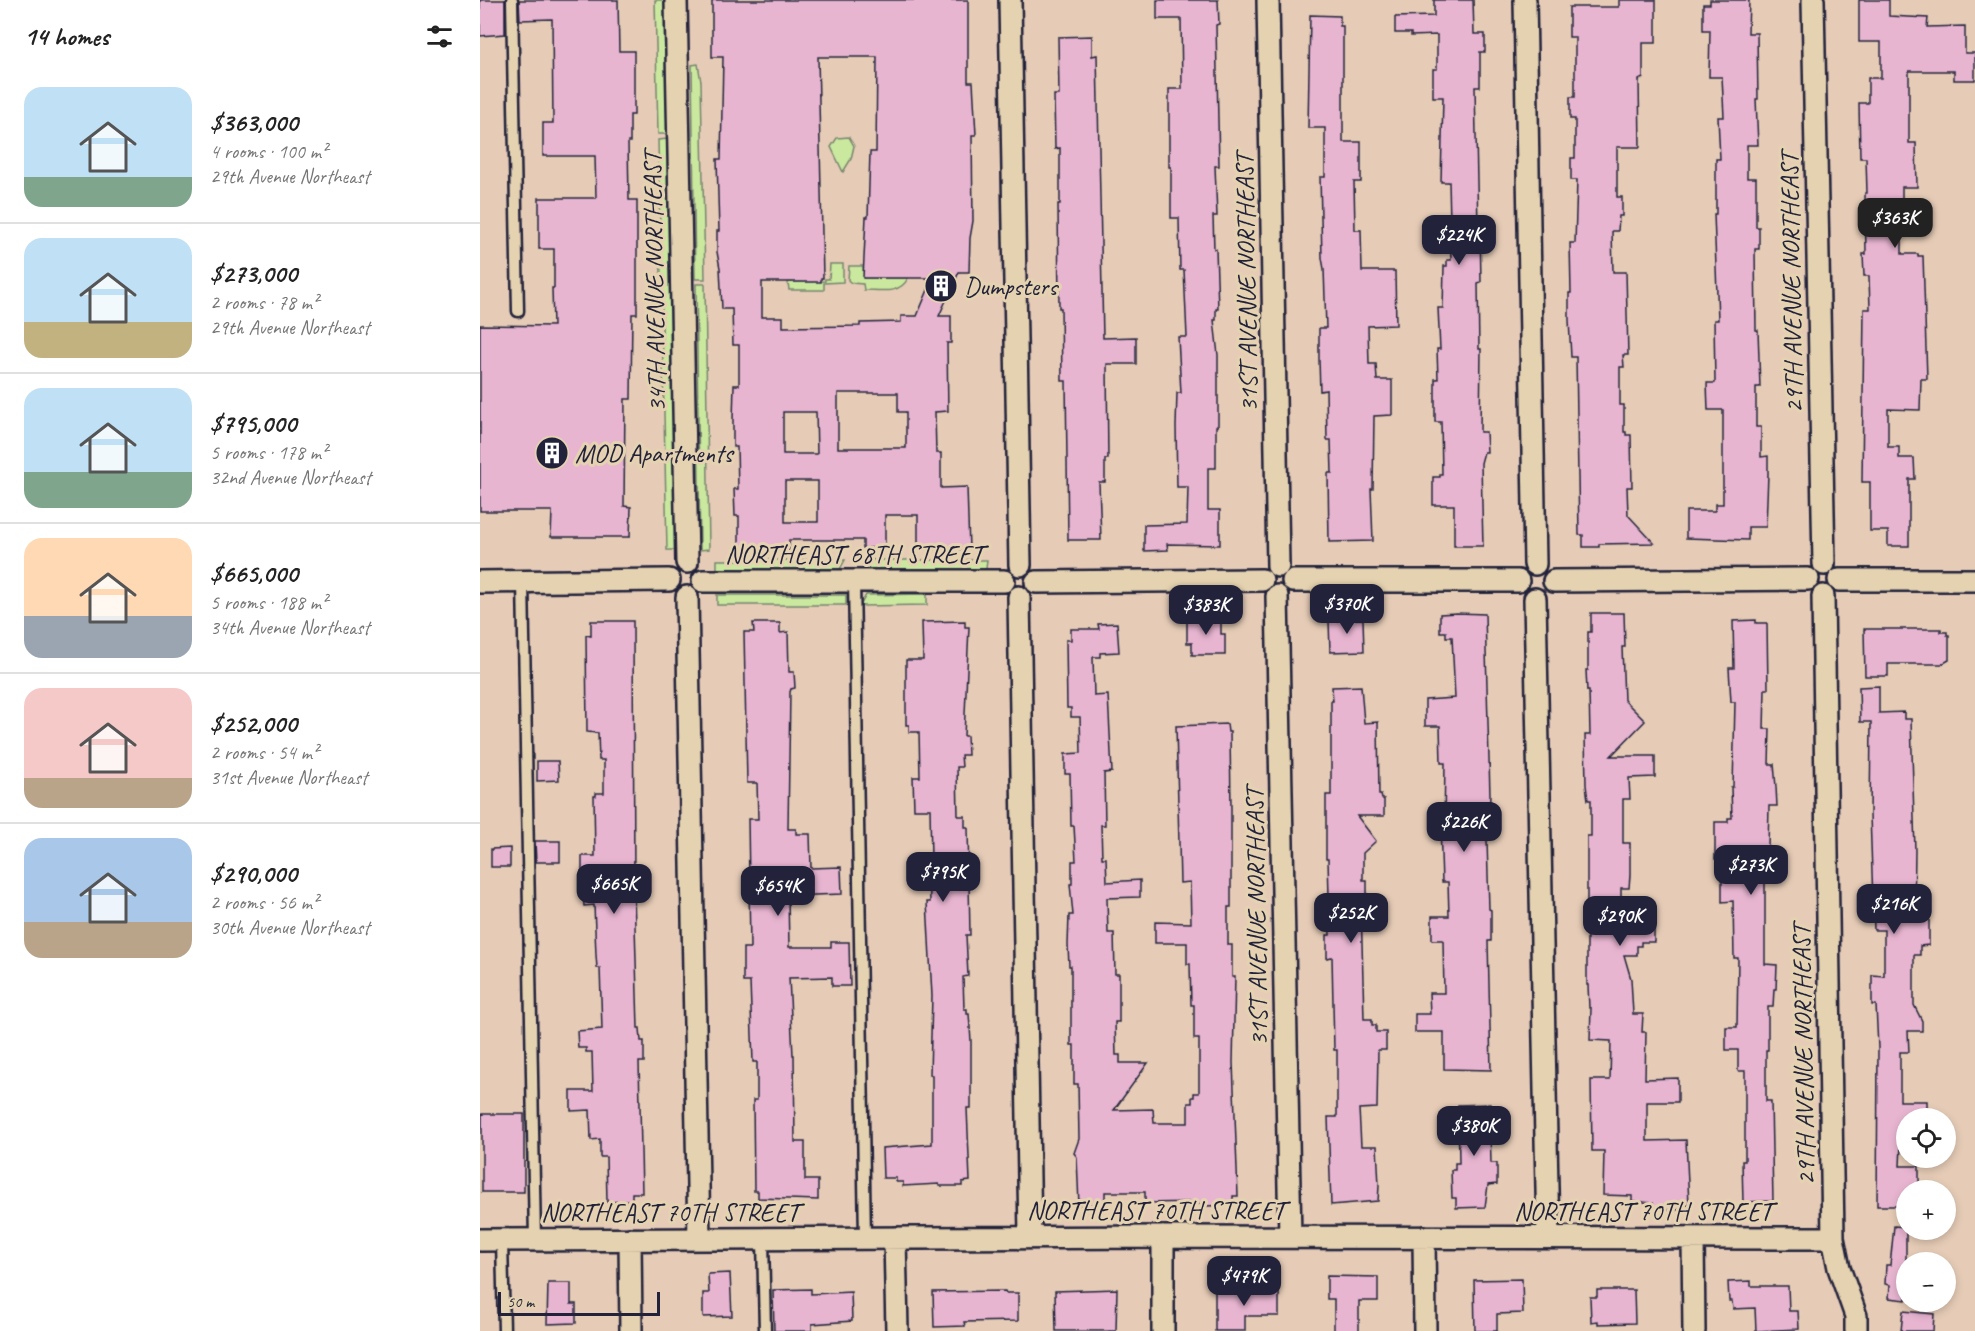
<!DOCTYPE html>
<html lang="en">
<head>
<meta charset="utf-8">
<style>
	body { margin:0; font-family:Caveat,sans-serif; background:#f6f6f6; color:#222; height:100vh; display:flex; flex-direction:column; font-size:22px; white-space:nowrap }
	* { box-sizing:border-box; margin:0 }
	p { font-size:20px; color:#767676 }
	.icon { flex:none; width:33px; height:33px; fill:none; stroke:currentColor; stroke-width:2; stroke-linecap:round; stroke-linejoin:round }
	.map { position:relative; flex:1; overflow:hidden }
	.drawer { display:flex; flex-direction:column; background:#fff; width:480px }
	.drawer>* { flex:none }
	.controls { position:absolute; left:1416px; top:1108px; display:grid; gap:12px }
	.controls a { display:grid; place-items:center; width:60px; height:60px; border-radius:50%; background:#fff; box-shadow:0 3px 9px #0003; font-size:30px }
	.scale { position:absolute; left:18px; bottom:15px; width:162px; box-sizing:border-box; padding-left:6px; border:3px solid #22223b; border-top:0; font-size:16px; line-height:21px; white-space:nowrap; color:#22223b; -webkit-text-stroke:4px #e5d2b0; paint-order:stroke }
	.price { position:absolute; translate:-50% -51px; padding:0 14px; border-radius:12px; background:#22223b; color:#fff; font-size:20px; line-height:39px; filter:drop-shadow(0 2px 3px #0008) }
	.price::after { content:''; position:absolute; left:50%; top:36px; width:18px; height:14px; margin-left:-9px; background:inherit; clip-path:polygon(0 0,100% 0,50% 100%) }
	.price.selected { background:#222; color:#fff }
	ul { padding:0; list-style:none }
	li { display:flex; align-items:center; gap:18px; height:150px; padding:0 24px }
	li+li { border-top:2px solid #e0e0e0 }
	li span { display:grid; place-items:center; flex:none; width:168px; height:120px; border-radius:18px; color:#555 }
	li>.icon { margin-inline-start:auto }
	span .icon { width:72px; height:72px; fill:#fffc; stroke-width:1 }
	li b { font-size:26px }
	h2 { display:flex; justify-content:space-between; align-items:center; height:72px; padding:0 24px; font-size:26px }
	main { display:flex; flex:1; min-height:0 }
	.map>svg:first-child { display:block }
	.green { fill:#cbe89f; stroke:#76856d; stroke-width:1.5 }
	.building { fill:#e8b5d1; stroke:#22223b; stroke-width:1.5; fill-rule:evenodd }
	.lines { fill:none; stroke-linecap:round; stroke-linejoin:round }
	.lane-casing { stroke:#22223b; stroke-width:15 }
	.street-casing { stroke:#22223b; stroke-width:26 }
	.lane { stroke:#e5d2b0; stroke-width:10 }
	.street { stroke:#e5d2b0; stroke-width:21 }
	.labels { text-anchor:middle; stroke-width:6; stroke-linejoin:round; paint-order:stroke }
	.street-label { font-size:26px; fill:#22223b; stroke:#e5d2b0 }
	.poi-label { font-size:26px; fill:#22223b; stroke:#e5d2b0; text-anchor:start }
</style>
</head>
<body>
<main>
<section class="drawer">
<h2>14 homes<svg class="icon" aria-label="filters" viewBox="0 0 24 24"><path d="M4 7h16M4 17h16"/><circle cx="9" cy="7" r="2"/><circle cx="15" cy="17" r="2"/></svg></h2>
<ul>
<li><span style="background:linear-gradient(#bfe0f5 75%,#7fa58c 0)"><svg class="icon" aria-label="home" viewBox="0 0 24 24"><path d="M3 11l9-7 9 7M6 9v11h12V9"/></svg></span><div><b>$363,000</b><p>4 rooms · 100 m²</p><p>29th Avenue Northeast</p></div></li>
<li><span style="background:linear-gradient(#bfe0f5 70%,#c2b280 0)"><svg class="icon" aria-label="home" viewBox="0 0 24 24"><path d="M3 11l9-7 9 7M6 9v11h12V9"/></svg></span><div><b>$273,000</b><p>2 rooms · 78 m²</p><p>29th Avenue Northeast</p></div></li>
<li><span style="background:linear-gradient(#bfe0f5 70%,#7fa58c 0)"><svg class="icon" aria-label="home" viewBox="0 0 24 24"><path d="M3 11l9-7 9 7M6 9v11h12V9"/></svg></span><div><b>$795,000</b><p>5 rooms · 178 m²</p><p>32nd Avenue Northeast</p></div></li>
<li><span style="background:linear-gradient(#ffd9b3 65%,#9aa5b1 0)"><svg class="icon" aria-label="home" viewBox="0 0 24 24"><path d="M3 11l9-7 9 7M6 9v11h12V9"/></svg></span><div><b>$665,000</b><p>5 rooms · 188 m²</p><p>34th Avenue Northeast</p></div></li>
<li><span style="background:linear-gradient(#f6c9c9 75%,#b9a48a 0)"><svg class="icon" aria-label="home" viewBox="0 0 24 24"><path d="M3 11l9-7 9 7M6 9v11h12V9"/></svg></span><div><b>$252,000</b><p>2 rooms · 54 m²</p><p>31st Avenue Northeast</p></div></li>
<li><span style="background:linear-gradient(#a9c7e8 70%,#b9a48a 0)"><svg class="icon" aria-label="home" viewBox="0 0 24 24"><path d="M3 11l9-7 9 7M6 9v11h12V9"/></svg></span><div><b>$290,000</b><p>2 rooms · 56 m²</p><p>30th Avenue Northeast</p></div></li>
</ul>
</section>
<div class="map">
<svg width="1495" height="1331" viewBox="0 0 1495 1331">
	<rect width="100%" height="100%" fill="#e6ccb7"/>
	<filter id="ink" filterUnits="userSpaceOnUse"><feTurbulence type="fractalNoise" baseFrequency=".0167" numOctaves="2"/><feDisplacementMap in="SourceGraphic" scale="12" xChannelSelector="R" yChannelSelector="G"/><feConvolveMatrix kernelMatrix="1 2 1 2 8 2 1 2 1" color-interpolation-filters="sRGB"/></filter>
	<g filter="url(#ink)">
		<path class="green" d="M175,0H185L187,134H178Z
			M218,64L221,82L225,279H215L212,65Z
			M369,137L374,146L371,159L363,172L351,147L357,138Z
			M188,139L197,550H187L178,140Z
			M350,264H363V282L344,283V290H309L308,282L345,281V279H349Z
			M369,266H383L384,278H428C420,295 400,290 384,290L383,284L371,283L368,280Z
			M216,284H225L229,549L220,550Z
			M237,560H365L360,569H237Z
			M382,560H507L506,569H384Z
			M447,594V605L380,606L386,595Z
			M237,595H366V605H237Z"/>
		<path class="building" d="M0,0H25V34L0,36Z
			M39,0H138L139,51H154V115H150V142H148L149,200H157V314H152L151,399H145L144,506L151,507L150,537H71L72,511H0V325L73,326L72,288H74V249H59V198H116L115,156H63V123H73L72,19L40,20Z
			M232,0H488V82H493L496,135H492L493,221L490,238L489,272H479L459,316H471V343H467L468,411L455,412L456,453H461V488L487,487L489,549H438V515H405V548H383V540H309V550H259V516H255L254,489H258L257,447H253V420L254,385H259V345H253L252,309H242L240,268L237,252V231H239L237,159H241L243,57H232ZM338,57H397L396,152H390L388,217H386L383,278H453L437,316H421V322L380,323V326L303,327V317H282V282H341V278H343ZM358,393H418V412H426V448H358ZM303,412H336L337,454H303ZM305,481H338V522H305Z
			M677,0H738L739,24L736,25L739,166H735L737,216H733L734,249H736L738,309H736V320H734L738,355V426H736V468H728V510H740V545L687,544L688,550L664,551V525L707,524L708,487H697L696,426L697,393H701L698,337H707L704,270H700L699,218H691V167H689V89H702L701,19H677Z
			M954,0H993L994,34H1005V52H1000V87H995L998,228H1000L1001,282L998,283L999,349H1001L1000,432H1006L1007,452H1004L1001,463L1003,546H974V505H953V477H960V474H962L961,422H955V379H958L957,349H960L958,308H963L964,266H967V260H971L969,182H961L963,97H953V69H957V35L931,36V33H915V17L954,16Z
			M1139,0H1176V43H1163V78L1159,80L1160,147H1137V197H1142V216H1139L1138,231H1132L1133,272H1146L1148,355H1143L1144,367H1140V405H1144V432H1146V435H1151L1152,487H1147L1148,515L1174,543L1119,544V547H1103V535H1099L1096,357H1091L1089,320V293H1091L1090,243H1095L1097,180H1091V158H1095V119H1090V97H1095V37H1089V7H1139Z
			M1230,0H1269L1268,33H1277L1278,99H1276L1278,145H1267V178H1276V227H1279V249H1275L1276,330H1278L1280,387H1276V427H1281V457L1288,456V474L1286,527H1268V540L1206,538V511H1235V504H1243V410H1228L1227,383H1235L1234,320H1238L1234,214H1236V159H1240L1238,117H1244L1242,77H1229L1230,30H1223V4H1230Z
			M1379,0H1409V16L1448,18L1447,27L1485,26V53H1495V80H1474V71H1429V143H1436L1437,187H1422V254H1438V256H1443L1447,379H1441L1440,410L1408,409V447H1419V458H1434L1435,479H1429V546H1408V531H1390V482H1382L1384,309H1390L1389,276H1384L1383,254H1386L1385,193H1387L1386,158H1380L1379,103H1388V78H1401V42H1379Z
			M830,15L860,16V26H863V142H881V182H874L875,230H881L882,271H915L916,325L888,326L889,364H896L897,380H912V415L894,416L893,489H891L893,541L849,542L848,473H852L851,440H847L846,390L840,391L839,360V328H846L844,269L842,258L840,177H845V128H828Z
			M612,36V56L617,55L623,338L656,337V364H627L628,459H625V482H619L621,540H588L586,381H582L581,308H579L578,204H580V148L575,149L574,95H579L578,37Z
			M977,613L1005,614L1010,795L1008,840H1007L1009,909L1011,910V941H1008L1011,1070L964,1069V1032H935V1014H950L949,993H964L963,940H952V916H969L968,882H962L960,825H964L965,763H961L960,726H945V700L975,698L972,637H966V632H960V614Z
			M1111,613H1144L1145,647H1142L1144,700L1165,721L1131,756H1175V777L1149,778L1150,799H1143V843H1150V875L1149,888H1141V925H1174V942H1161V946H1157V955H1144L1151,979L1153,1014H1163L1162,1032H1166L1165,1079L1198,1078V1102H1167V1141L1206,1140L1209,1205H1201L1199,1210H1173V1203L1152,1201V1196L1123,1195L1124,1151H1112L1111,1080H1130L1131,1041L1110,1040L1111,1008H1109L1108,985H1107V836H1111V800H1108L1106,785L1105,735H1110L1109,691H1107L1106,670H1108V632H1111Z
			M741,617V634H745V655H712V643H707V618Z
			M857,617H876V619H883L884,651L850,652L849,621H857Z
			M1276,620V623H1287L1288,689H1285L1284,729H1290L1289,764H1294L1296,787L1297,806H1289L1288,847H1277V882H1285V964L1297,965L1296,989H1294L1293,1007H1288V1050H1286V1101H1291L1293,1201L1263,1202L1262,1161H1265V1071H1258V1050H1246V1027H1257L1258,958H1254L1253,901L1242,902V859H1235V822H1248V818H1252L1251,787H1253L1255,702H1251L1249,668H1254L1253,621Z
			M111,621H153L154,892L158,1028H160L161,1041H164V1062H159L162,1193H152V1201L127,1202L126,1157H120V1139L111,1140L110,1110L91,1111V1091H113L112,1052H106V1048H98L97,1031L122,1029L120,968H117L116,955L114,905L104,906L102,877V856H115L114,796H116V793H124V760H119L118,733L107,732L106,635L111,636Z
			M485,621V627H489L484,736H487L488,755H481L482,767H477L478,816H485V827H488L490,935H486L488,976L483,977L484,1009H487V1014H489L491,1041V1108H487L490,1181L482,1182V1186H459V1184L423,1186V1182H416V1178H403L402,1148L452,1144V1075H450L452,996L447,902H450L449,859H451L450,809H434L433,777H440L439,732H429V725H426V660H443L442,622Z
			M273,623H300V633L308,632L309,672H314L315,688L311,689L310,692L308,829H316V834H330L331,868L361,867L362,894L308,896L309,947H351V942H369L370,986H352V977L309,978L313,1055H314L315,1142H325V1180H338V1200L278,1198V1191H274L273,1100H277V1062H273L270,982H263V948H270L268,819H278L277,783H267L264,632H274Z
			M637,623L639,652L620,653V657H613L614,696L628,695L632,772L624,773L625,825H621L622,858H626L627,882L660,880V897L627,898L628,933H634L635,974H639V1022H635L636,1055H640V1063H668L634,1110L673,1109L674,1123H708V1103H712V1097H714V1093H719V1039H714V1005H711L710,964H707V943H675V922L711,923L710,882L700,883L696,726L747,724L748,732H750L751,808V907H748V945H752V977H755L753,1062L758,1196H753V1205L725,1206V1204H715V1202L665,1203V1192H625V1205H599L597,1157L594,1153L599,1139L598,1084H594V1045H591V966H589L588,945L589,915H593L590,884H592V861H596L594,826H591L590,774H585V754L601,753L600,717H591V708H587L586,640H591V629H619L618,624Z
			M1384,629H1461V632H1467V635H1469V660L1462,664H1408V676H1385Z
			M881,686L884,723L898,722L899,795H901L902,799H904V816H877L896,841L883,853V880H887V897H885V904H881L884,1019H892V1025H896V1032H906V1050H898L897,1108L879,1109L881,1146H897L899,1186L898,1201L851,1205L848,1117H857V1050H854L852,957L847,958V935H850L848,859H846V795H851V701H853L852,687Z
			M1399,686V713L1424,712V719H1431L1435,851L1434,914H1440V920H1449V945L1440,946V955H1434V1005L1442,1021V1031H1428L1429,1052H1420V1101H1447V1119H1426V1122L1422,1123L1420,1166H1439V1191H1426V1206H1397L1398,1048L1396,1005H1392V975L1404,976V930H1394L1390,815L1391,722H1380L1379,687Z
			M57,761H78L79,780L57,781Z
			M55,841H80V862H56Z
			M30,848V867H11V849Z
			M1010,1104V1110H1013L1014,1127H1010L1011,1163H1017V1184L1008,1185L1005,1207L976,1208V1198H972L971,1170H975V1163H979L978,1105Z
			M2,1114H44V1192H2Z
			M1414,1226L1426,1227V1300L1409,1298L1410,1285L1405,1284L1406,1265H1410Z
			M250,1273L252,1316L223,1317V1293H229L228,1274Z
			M847,1276L898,1277V1301H879V1331H854V1299H847Z
			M1042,1279L1043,1313L1017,1314V1331H995L994,1280Z
			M1271,1281V1286H1308L1309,1311H1318L1319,1329L1276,1331L1275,1308L1253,1309L1252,1301H1249L1248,1282Z
			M68,1283H91V1304H96V1323L67,1324Z
			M782,1287H799V1316H765V1331H735V1289H782Z
			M331,1289V1294L371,1292L372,1321L332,1324V1331H294L293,1290Z
			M637,1289L636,1331H576L575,1291Z
			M1117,1290H1154L1155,1323L1118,1324V1321L1111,1322L1110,1297H1117Z
			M525,1291L526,1293H538V1321L484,1322L485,1326L454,1327L453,1292Z
			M1423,1311L1454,1314L1453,1331H1421Z"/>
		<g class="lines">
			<g class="lane-casing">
				<path id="lane" d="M32,0L38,311
					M374,580L385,1238
					M43,581L55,1240
					M283,1239L285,1331
					M22,1240L24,1331"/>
			</g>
			<g class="street-casing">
				<path id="street" d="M196,0L207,562
					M530,0L540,565
					M788,0L798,566
					M1045,0L1055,564
					M1333,0L1344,564
					M1359,580H1495
					M223,581H524
					M813,581H1038
					M1074,581L1328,579
					M0,582L189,580
					M556,582L782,580
					M797,596L810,1237
					M1343,596L1353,1238L1359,1268L1376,1316V1331
					M207,597L219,1239
					M539,597L550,1237
					M1055,599L1068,1237
					M683,1237V1331
					M944,1237L945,1331
					M415,1238L417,1331
					M1213,1238L1214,1331
					M150,1239L151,1331
					M0,1240L683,1237L1353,1238"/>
			</g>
			<use href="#lane" class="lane"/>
			<use href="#street" class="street"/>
		</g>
	</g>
	<defs>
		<g id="building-disc" transform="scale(1.725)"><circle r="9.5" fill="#22223b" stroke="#e5d2b0"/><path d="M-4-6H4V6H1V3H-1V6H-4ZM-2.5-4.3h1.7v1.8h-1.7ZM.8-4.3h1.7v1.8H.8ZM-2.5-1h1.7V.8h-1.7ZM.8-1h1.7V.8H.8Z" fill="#fff"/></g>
	</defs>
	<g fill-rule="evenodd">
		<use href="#building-disc" x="461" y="286"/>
		<use href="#building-disc" x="72" y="453"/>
	</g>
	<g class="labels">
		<g class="street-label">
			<text transform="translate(174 282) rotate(-91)" y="9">34TH AVENUE NORTHEAST</text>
			<text transform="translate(766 283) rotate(-91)" y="9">31ST AVENUE NORTHEAST</text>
			<text transform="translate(1311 283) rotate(-91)" y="9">29TH AVENUE NORTHEAST</text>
			<text x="374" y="563">NORTHEAST 68TH STREET</text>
			<text transform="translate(776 917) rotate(-91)" y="9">31ST AVENUE NORTHEAST</text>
			<text transform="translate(1323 1055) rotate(-91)" y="9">29TH AVENUE NORTHEAST</text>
			<text x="676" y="1219">NORTHEAST 70TH STREET</text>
			<text x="1163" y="1220">NORTHEAST 70TH STREET</text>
			<text x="190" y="1221">NORTHEAST 70TH STREET</text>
		</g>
		<g class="poi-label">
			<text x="484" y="295">Dumpsters</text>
			<text x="95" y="462">MOD Apartments</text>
		</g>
	</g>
</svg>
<div class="controls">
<a><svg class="icon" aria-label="locate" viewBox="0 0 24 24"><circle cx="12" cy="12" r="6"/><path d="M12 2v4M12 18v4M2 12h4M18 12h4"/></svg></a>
<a>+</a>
<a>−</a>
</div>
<div class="scale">50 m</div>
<b class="price selected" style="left:1415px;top:249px">$363K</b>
<b class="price" style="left:979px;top:266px">$224K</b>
<b class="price" style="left:867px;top:635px">$370K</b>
<b class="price" style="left:726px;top:636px">$383K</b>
<b class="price" style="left:984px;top:853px">$226K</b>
<b class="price" style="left:1271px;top:896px">$273K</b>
<b class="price" style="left:463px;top:903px">$795K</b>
<b class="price" style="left:134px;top:915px">$665K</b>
<b class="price" style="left:298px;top:917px">$654K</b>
<b class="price" style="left:1414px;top:935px">$216K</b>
<b class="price" style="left:871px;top:944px">$252K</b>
<b class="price" style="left:1140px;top:947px">$290K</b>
<b class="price" style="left:994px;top:1157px">$380K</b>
<b class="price" style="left:764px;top:1307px">$479K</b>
</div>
</main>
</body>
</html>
